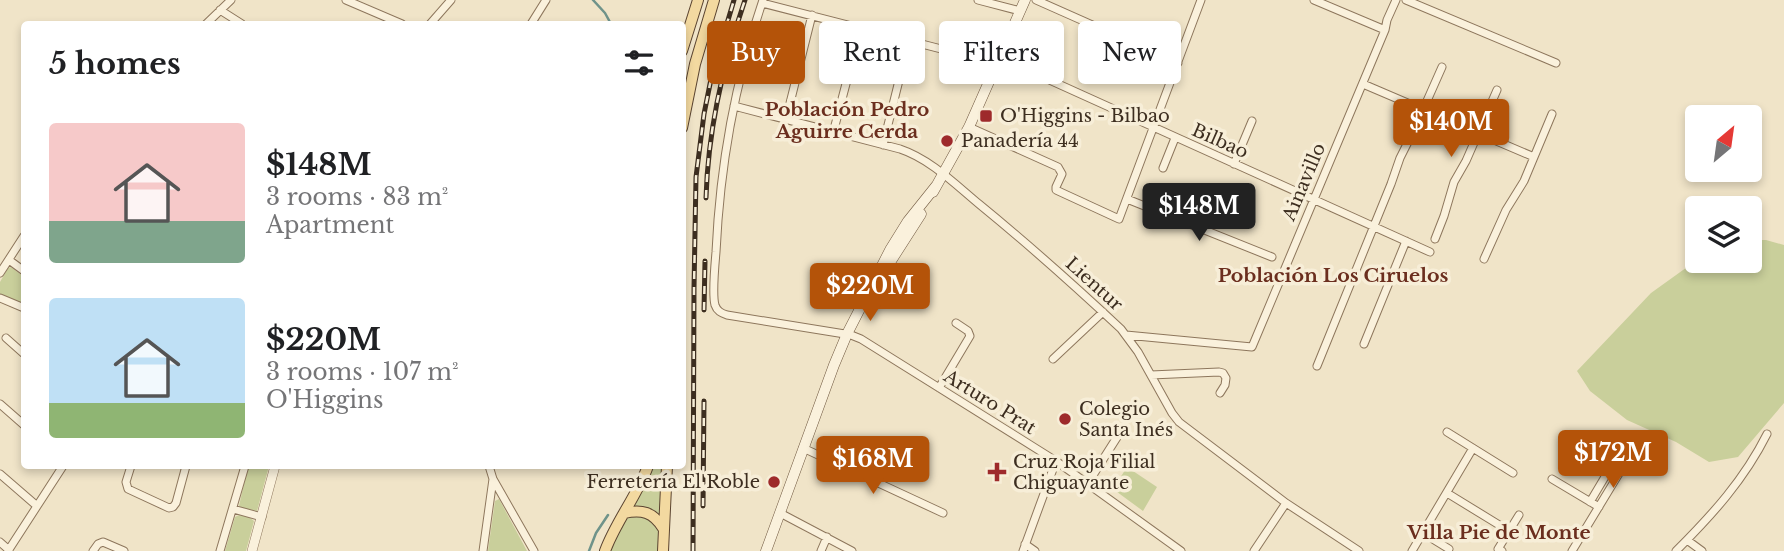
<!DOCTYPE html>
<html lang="en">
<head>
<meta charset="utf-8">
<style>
	body { margin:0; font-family:"Libre Baskerville",serif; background:#f2f2f2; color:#202124; height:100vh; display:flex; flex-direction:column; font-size:26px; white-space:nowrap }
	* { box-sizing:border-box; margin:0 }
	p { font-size:23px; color:#757577 }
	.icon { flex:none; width:38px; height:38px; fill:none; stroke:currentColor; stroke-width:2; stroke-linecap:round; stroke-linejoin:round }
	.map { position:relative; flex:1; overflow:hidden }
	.side { position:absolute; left:21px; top:21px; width:665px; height:448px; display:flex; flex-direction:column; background:#fff; border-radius:7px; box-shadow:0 4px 10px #0003 }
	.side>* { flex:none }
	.top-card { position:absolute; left:707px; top:21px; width:665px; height:63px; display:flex; gap:14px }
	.needle { width:46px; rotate:29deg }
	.buttons { position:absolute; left:1685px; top:105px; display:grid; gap:14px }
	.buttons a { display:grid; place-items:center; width:77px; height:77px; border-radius:7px; background:#fff; box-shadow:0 4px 10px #0003; font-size:35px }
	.price { position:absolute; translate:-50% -60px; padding:0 16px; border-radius:7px; background:#b45309; color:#fff; font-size:23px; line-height:46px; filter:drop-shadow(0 2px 4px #0008) }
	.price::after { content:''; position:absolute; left:50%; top:42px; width:21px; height:16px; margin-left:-10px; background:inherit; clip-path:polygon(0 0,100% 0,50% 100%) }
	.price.selected { background:#222; color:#fff }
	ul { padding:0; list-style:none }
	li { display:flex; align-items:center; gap:21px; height:175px; padding:0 28px }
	li span { display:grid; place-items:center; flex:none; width:196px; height:140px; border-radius:7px; color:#555 }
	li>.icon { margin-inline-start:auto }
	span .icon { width:84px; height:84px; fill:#fffc; stroke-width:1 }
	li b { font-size:30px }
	h2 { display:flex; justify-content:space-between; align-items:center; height:84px; padding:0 28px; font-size:30px }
	.chip { padding:0 24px; border-radius:7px; background:#fff; box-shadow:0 4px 10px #0003; font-size:24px; line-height:63px }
	.chip.selected { background:#b45309; color:#fff }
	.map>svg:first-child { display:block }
	.green { fill:#c9cf9b }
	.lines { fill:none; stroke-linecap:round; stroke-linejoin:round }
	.stream { stroke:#6f938a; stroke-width:2.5 }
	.minor-casing { stroke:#8d765c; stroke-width:9 }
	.tertiary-casing { stroke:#8d765c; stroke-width:10 }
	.secondary-casing { stroke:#6f573f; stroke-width:11 }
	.primary-casing { stroke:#5b4430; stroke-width:12 }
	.minor { stroke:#faf1dc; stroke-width:7 }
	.tertiary { stroke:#faf1dc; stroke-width:9 }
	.secondary { stroke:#faf1dc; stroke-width:10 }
	.primary { stroke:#f3d9a0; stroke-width:10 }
	.rail-casing { stroke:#3d2e20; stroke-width:5 }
	.rail { stroke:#f7eed8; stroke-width:2.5; stroke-dasharray:8; stroke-linecap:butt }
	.poi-dot { fill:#9e2a2b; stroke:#f7eed8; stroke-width:2.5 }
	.labels { text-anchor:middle; stroke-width:7; stroke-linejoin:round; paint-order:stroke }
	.poi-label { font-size:18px; fill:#3d2e20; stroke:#f7eed8; text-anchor:start }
	.street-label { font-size:18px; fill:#3d2e20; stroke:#f7eed8 }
	.neighbourhood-label { font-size:19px; font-weight:bold; fill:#6b2e1e; stroke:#f7eed8 }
</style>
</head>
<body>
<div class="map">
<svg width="1784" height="551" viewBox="0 0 1784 551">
	<rect width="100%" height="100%" fill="#f0e4c8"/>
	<path class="green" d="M1750,240H1766L1784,245V403L1738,457L1709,462L1676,442L1627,420L1590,391L1577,371L1651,293L1697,260L1750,261Z
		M11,267L24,277V304L0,294V282L8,268Z
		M248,466H269L257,511L242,508L239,506Z
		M652,466H662L658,551H610Z
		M1127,467L1157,487L1143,511L1113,489Z
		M499,499L527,551H488L495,501Z
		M239,515L249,517L254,521L246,551H225L235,517Z"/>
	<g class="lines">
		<path class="stream" d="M593,0L605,13L611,24
			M589,551L596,533L608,515"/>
		<g class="minor-casing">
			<path id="minor" d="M346,0L402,24
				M763,0C735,81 720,166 716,252C715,264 712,294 715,305C717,311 721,313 727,315L851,335L861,339L1056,461L1181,551
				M978,0L1020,11
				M1036,0L1178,63
				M1314,0L1385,30
				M1406,0L1556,63
				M762,3L988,61L1014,64L1430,252
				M220,10L242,24
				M206,24L231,0
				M430,24L451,0
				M531,24L546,0
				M1363,84L1534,157
				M734,106L900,149C930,159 955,184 979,204C1028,244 1075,286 1121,329L1138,352L1172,413L1179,422L1286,503L1359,551
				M786,119L812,15
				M969,127L1058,167L1062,174L1056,187V190L1119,219L1201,0
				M833,133L861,27
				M883,145L909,40
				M1234,164L1252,121
				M1163,168L1175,138
				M1127,199L1272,257
				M1435,239L1444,216L1454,182L1466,161L1497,90
				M1484,259L1506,210L1524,181L1552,114
				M9,260L24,271
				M0,273L24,236
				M0,298L24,308
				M1126,335L1252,347L1385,30L1387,20L1396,0
				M6,338L24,354
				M1364,344L1406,241
				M1053,359L1103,312
				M1317,366L1391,184L1400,158L1415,128L1442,67
				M1151,375L1219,372L1223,373L1226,378L1225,385L1220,393
				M939,388L970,336L968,331L956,323
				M0,404L24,425
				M1447,432L1513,473
				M1566,444L1609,470
				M803,448L943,513
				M131,466L126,482L128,489L169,508L173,507L176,503L186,466
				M0,474L37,506
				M493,479L534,551
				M1552,479L1599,507
				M876,482L894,443
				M1088,483L1121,431
				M1447,493L1509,531
				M1590,502L1612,465
				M233,509L262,517
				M780,513L852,551
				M1423,533L1449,549
				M1687,540L1702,551
				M0,542L9,550
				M1025,544L1035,551
				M8,551L63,466
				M93,551L98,544L103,542L124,551
				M220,551L245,466
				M483,551L493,479L489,466
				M821,551L827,537
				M1023,551L1056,461
				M1254,551L1286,503
				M1412,551L1473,448
				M1502,551L1498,549L1519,515
				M1572,551L1626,462
				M1676,551C1712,515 1744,480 1767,434"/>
		</g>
		<g class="tertiary-casing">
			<path id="tertiary" d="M252,551L275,466"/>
		</g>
		<g class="secondary-casing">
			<path id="secondary" d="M933,192L969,127L1025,0
				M889,264L921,214
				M766,551L834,365L847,334L890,250L908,221L936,186"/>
		</g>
		<g class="primary-casing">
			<path id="primary" d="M682,51L698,0
				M682,128L695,64L714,0
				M624,513C642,509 653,512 663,528
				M605,551C616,521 637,496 648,466
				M663,551L667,466"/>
		</g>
		<use href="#minor" class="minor"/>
		<use href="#tertiary" class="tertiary"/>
		<use href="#secondary" class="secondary"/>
		<use href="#primary" class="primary"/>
		<g class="rail-casing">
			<path id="rail" d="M706,198C708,130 723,64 745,0
				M704,310L705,261
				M703,506L704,401
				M693,551L694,288L696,177L704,114L712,74L734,0"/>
		</g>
		<use href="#rail" class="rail"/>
	</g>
	<g class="poi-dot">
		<rect x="979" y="109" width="14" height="14" rx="3.5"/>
		<circle cx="947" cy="141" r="7"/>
		<circle cx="1065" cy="419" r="7"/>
		<path d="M993.5 461.5h7v7h7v7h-7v7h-7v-7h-7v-7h7z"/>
		<circle cx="774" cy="482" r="7"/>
	</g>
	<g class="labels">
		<g class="poi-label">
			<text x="1000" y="122">O'Higgins - Bilbao</text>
			<text x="961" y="147">Panadería 44</text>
			<text x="1079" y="415">Colegio<tspan x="1079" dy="21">Santa Inés</tspan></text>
			<text x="1013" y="468">Cruz Roja Filial<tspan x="1013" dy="21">Chiguayante</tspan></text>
			<text x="760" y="488" text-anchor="end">Ferretería El Roble</text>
		</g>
		<g class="street-label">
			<text transform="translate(1220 141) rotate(24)" y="6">Bilbao</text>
			<text transform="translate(1304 182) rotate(-67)" y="6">Ainavillo</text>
			<text transform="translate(1094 284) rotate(42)" y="6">Lientur</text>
			<text transform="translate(990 402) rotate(32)" y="6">Arturo Prat</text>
		</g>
		<g class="neighbourhood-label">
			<text x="847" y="116">Población Pedro<tspan x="847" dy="22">Aguirre Cerda</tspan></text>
			<text x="1333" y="282">Población Los Ciruelos</text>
			<text x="1499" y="539">Villa Pie de Monte</text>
		</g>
	</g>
</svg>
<div class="buttons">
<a><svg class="needle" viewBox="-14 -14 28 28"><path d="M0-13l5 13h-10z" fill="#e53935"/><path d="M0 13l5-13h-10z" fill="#757577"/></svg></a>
<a><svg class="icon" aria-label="layers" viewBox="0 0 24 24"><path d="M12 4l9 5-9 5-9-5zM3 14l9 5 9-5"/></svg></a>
</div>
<b class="price" style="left:1451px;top:159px">$140M</b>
<b class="price selected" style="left:1199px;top:243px">$148M</b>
<b class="price" style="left:870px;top:323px">$220M</b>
<b class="price" style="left:1613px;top:490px">$172M</b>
<b class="price" style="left:873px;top:496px">$168M</b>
<div class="top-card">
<a class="chip selected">Buy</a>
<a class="chip">Rent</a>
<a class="chip">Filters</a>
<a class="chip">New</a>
</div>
<section class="side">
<h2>5 homes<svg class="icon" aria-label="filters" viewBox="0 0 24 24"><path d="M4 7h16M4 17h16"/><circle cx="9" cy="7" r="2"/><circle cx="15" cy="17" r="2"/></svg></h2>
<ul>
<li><span style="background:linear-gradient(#f6c9c9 70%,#7fa58c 0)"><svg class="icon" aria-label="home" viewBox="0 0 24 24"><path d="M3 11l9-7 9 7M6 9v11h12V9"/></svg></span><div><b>$148M</b><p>3 rooms · 83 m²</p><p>Apartment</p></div></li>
<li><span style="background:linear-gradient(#bfe0f5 75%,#8fb573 0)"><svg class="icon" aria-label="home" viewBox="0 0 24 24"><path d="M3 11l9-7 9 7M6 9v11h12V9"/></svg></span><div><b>$220M</b><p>3 rooms · 107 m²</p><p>O'Higgins</p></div></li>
</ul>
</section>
</div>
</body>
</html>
